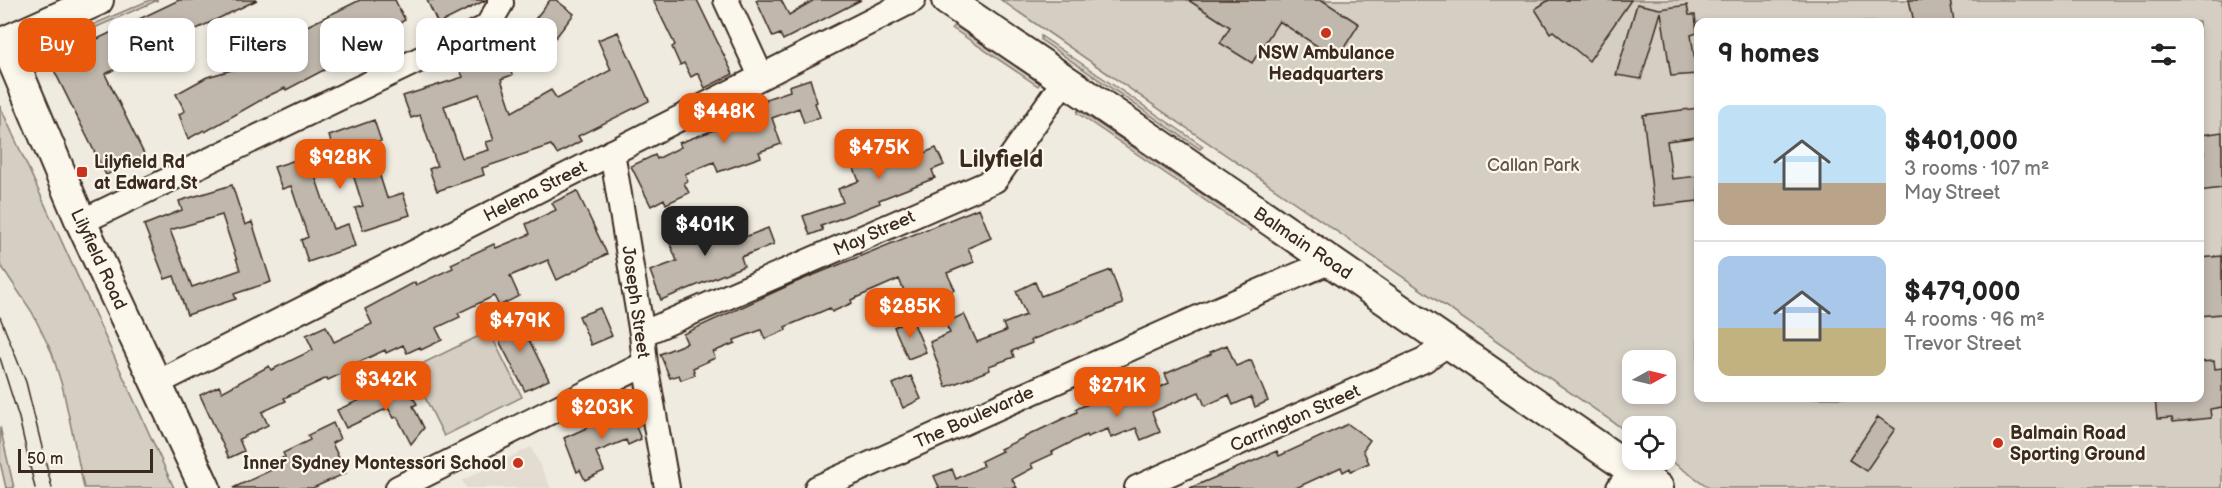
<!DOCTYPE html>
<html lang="en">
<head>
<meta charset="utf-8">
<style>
	body { margin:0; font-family:"Balsamiq Sans",sans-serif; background:#f6f6f6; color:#222; height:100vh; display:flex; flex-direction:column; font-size:22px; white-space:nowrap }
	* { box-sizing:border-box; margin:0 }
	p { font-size:20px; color:#767676 }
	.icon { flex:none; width:33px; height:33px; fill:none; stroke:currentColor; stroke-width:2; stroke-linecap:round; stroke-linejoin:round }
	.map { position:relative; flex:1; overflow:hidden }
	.drawer { position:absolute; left:1694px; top:18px; width:510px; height:384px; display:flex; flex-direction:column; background:#fff; border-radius:12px; box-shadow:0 3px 9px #0003 }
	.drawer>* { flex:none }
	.top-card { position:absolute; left:18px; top:18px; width:570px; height:54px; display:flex; gap:12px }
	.needle { width:39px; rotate:82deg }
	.fabs { position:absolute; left:1622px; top:350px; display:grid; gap:12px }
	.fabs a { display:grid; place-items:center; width:54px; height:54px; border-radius:12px; background:#fff; box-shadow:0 3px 9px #0003; font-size:30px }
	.scale { position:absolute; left:18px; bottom:15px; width:135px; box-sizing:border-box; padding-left:6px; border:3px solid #3b2a1e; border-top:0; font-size:16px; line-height:21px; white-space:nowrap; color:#3b2a1e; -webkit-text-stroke:4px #fbf7ec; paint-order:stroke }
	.price { position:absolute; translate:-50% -51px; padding:0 14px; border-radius:12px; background:#ea580c; color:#fff; font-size:20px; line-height:39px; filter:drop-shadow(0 2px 3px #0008) }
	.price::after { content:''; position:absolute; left:50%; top:36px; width:18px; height:14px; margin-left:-9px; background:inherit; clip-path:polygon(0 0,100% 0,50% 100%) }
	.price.selected { background:#222; color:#fff }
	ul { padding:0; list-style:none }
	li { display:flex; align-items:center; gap:18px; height:150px; padding:0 24px }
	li+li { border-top:2px solid #e0e0e0 }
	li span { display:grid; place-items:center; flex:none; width:168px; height:120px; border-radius:12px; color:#555 }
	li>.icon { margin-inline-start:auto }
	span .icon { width:72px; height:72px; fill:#fffc; stroke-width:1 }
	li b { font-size:26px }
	h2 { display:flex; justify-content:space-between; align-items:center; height:72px; padding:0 24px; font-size:26px }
	.chip { padding:0 21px; border-radius:12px; background:#fff; box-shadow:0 3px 9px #0003; font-size:21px; line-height:54px }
	.chip.selected { background:#ea580c; color:#fff }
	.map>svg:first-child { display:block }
	.built { fill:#e2dcd1 }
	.green { fill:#d5cec3; stroke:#887c70; stroke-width:1.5; fill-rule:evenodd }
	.building { fill:#c0b8ad; stroke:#3b2a1e; stroke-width:1.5; fill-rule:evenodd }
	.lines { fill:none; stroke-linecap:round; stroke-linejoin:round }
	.minor-casing { stroke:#3b2a1e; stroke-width:28 }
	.major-casing { stroke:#3b2a1e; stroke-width:34 }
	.minor { stroke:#fbf7ec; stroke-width:24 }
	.major { stroke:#fbf7ec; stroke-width:30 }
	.tram { stroke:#3b2a1e; stroke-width:1.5 }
	.poi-dot { fill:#c8321e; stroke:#fbf7ec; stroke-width:2 }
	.labels { text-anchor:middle; stroke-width:4.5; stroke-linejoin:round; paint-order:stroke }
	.poi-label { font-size:18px; font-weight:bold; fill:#3b2a1e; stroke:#fbf7ec; text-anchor:start }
	.park-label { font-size:18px; fill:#625347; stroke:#fbf7ec }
	.street-label { font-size:18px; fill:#3b2a1e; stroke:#fbf7ec }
	.district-label { font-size:24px; font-weight:bold; fill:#3b2a1e; stroke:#fbf7ec }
</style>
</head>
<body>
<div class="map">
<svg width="2222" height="488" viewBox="0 0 2222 488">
	<rect width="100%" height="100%" fill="#f0ebe0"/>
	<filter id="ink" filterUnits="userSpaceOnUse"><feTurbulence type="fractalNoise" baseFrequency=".0167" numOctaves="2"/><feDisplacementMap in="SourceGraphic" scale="12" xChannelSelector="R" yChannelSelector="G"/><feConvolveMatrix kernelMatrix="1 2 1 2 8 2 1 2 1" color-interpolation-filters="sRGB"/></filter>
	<g filter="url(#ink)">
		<path class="built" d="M531,447L551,488H466L462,480Z"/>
		<path class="green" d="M150,0H158L42,51L41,47Z
			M1001,0H2222V488H1710L1665,457V426H1632V435ZM1698,22H2199V398H1698ZM1632,360H1665V393H1632Z
			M955,26L1040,83L1038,86L952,28Z
			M1041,36L1203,146L1200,149L1041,40Z
			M0,106L174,488H84L63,389L52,353L32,312L0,264Z
			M1078,110L1252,228L1250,231L1077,113Z
			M489,331L522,397L444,436L411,369Z
			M0,427L14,488H6L0,462Z"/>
		<path class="building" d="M179,0H257L182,36L181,33L145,51L147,54L105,74L145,156L106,175L47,56L86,37L89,43Z
			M360,0H395L405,20L341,56L343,60L286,90L285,88L268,96L205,132L204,130L188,139L179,114L185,111L176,94L207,77L256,63L253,57L298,34L297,31Z
			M427,0H486L438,24Z
			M550,0H556L574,14L539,59L517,42Z
			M653,0H697L733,74L705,88L698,73L691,77L684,63L680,65L672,47L675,45Z
			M756,0H781L789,15L814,0H861L783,40L780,34L773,37Z
			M1188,0H1322L1359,24L1337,59L1279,21L1252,63L1220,43L1230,27Z
			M1549,0H1631L1589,61L1553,31L1550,33L1535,9Z
			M1909,0H1950L1954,22H1914Z
			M1637,4L1660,9L1687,5L1689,15H1695L1697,33L1691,35L1697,74L1671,76L1661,12L1641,79L1616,75Z
			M618,32L649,101L578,136L581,141L557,154L551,145L482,168L484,175L437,191L429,169L437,166L420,115L411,118L403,96L463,77L460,70L506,54L512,75L501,79L512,112L551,90L557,99L611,70L598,40ZM479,94L494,140L486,142L489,150L462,158L444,106Z
			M810,79L817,102L815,103L820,117L804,123L799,108L772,118L781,144L759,152L761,157L718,172L714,162L685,174L688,181L684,183L689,193L666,204L664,199L651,206L631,166L655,155L657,159L681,147L679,143L725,126L722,119L751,109L750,107L767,101L766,99L790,91L789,86Z
			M1698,108V137L1667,141L1672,179L1698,176V201L1654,206L1643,115Z
			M374,120L381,141L370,145L387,198L403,193L410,215L363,230L355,208L363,206L350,165L315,176L333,229L348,224L355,246L308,262L301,240L308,237L291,186L282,189L274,167L333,148L329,136Z
			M2222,132V188L2199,191V155L2204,154L2202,135Z
			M918,138L924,153L936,148L944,165L932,170L935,178L879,200L880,203L821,226L823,230L810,235L803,216L843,202L838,189L859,181L851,161L876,151L875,149L891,142L894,149Z
			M232,185L245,225L252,222L271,282L234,294L236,299L187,315L174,276L165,279L144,225L182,210L179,201ZM222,215L240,270L192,287L170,230Z
			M577,191L607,254L557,280L548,260L510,276L519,296L499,306L494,296L458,313L460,317L436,328L442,340L421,350L420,347L407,353L403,345L386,353L385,350L346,368L347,371L328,380L327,378L284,398L286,401L262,412L268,425L239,439L244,451L229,458L200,395L219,386L222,392L269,366L271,370L313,350L306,335L326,326L334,342L372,324L365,309L415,282L416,285L453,268L451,264L494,244L496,248L530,234L526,224L556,210L552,203Z
			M979,208L991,238L968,248L974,262L947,273L955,290L911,307L899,279L851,300L852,303L832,312L830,308L785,327L786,330L765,339L761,330L734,340L735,343L713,352L715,358L693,368L695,375L681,380L679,375L670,378L660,354L687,343L683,334L794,283Z
			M711,220L719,239L742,230L745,237L768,228L774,244L741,257L744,266L661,300L650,271L677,261L667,236Z
			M2222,256V314L2199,316V258Z
			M1111,270L1123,304L1031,340L1032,343L1012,351L1014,357L989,366L990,370L946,387L930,342L950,333L945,323L964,314L977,342L1006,331L1003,324L1026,315L1016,291L1035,282L1041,296Z
			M600,308L612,336L591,345L579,316Z
			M516,314L549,380L525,391L492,327Z
			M912,319L926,352L908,359L894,327Z
			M1227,345L1236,366L1251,360L1268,401L1255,407L1251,397L1233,405L1229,395L1205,406L1199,392L1152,412L1160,432L1141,440L1136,428L1111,438L1108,429L1087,437L1086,435L1052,452L1053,454L1031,464L1033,468L1012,479L1017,488H937L939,487L934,476L952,469L956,479L983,466L981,461L1002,451L1000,449L1077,412L1076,409L1117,392L1119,396L1141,386L1144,394L1169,383L1165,374L1211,354L1210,352Z
			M2214,361L2215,369L2222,368V407L2210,409L2211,418L2173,422L2172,418L2157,419L2155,398H2199V362Z
			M911,376L921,399L903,408L893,384Z
			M417,390L418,394L412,396L417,404L413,406L424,428L411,444L397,417L394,418L388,408L346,428L337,410L362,399Z
			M633,404L641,424L636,427L641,439L628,445L626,440L596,452L604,471L585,480L580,470L577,472L564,438L616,415L614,412Z
			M1878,417L1895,429L1866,471L1849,460Z
			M333,423L340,439L332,443L346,473L313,488H233L278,467L275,461L285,457L283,453L310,440L308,435Z
			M1348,424L1370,440L1363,450L1369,463L1351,471L1350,468L1343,472L1341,467L1296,488H1190L1277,451L1279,456Z"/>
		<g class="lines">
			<g class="minor-casing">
				<path id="minor" d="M726,0L761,76
					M612,152L642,334L645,364L667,488
					M81,222L487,27L501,3L500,0
					M642,334L995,180L1064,81
					M157,383L913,0
					M398,488L645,364
					M817,488L1198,318L1331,261
					M1137,488L1424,360L1449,343
					M1619,488L1632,470"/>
			</g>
			<g class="major-casing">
				<path id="major" d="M947,0L1231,193L1658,488
					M5,42L81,222L205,488
					M0,44L98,0"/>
			</g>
			<use href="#minor" class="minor"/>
			<use href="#major" class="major"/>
			<path class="tram" d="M0,317L26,382L52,488
				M0,358L19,418L35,488"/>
		</g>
	</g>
	<g class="poi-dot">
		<circle cx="1326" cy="33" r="6"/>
		<rect x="76" y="166" width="12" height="12" rx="3"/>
		<circle cx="1998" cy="443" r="6"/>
		<circle cx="518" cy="463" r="6"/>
	</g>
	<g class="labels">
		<g class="poi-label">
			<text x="1326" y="59" text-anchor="middle">NSW Ambulance<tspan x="1326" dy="21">Headquarters</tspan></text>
			<text x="94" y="168">Lilyfield Rd<tspan x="94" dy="21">at Edward St</tspan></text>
			<text x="2010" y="439">Balmain Road<tspan x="2010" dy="21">Sporting Ground</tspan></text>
			<text x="506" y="469" text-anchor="end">Inner Sydney Montessori School</text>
		</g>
		<g class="park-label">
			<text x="1533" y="171">Callan Park</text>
		</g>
		<g class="street-label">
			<text transform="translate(535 191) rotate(-27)" y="6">Helena Street</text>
			<text transform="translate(874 233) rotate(-24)" y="6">May Street</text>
			<text transform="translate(1303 243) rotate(34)" y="6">Balmain Road</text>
			<text transform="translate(99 259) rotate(65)" y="6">Lilyfield Road</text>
			<text transform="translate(636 302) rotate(82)" y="6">Joseph Street</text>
			<text transform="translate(974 417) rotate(-24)" y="6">The Boulevarde</text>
			<text transform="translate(1295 418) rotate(-24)" y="6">Carrington Street</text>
		</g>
		<g class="district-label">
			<text x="1001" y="167">Lilyfield</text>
		</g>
	</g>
</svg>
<div class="fabs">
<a><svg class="needle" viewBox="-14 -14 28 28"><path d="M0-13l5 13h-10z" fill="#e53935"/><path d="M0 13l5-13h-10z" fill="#767676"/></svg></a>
<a><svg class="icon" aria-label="locate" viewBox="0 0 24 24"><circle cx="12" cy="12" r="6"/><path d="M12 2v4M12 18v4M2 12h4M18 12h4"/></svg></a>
</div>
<div class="scale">50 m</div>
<b class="price" style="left:724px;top:144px">$448K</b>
<b class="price" style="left:879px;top:180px">$475K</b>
<b class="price" style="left:340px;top:190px">$928K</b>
<b class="price selected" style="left:705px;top:257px">$401K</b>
<b class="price" style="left:910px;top:339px">$285K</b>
<b class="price" style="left:520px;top:353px">$479K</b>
<b class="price" style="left:386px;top:412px">$342K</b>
<b class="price" style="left:1117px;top:418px">$271K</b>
<b class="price" style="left:602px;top:440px">$203K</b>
<div class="top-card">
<a class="chip selected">Buy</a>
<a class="chip">Rent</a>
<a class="chip">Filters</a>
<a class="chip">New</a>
<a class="chip">Apartment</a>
</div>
<section class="drawer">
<h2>9 homes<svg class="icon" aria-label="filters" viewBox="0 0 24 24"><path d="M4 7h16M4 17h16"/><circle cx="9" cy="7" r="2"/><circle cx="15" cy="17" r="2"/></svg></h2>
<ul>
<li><span style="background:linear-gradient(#bfe0f5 65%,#b9a48a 0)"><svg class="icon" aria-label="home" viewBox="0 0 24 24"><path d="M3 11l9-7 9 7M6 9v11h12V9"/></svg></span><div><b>$401,000</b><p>3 rooms · 107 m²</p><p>May Street</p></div></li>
<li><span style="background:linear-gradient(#a9c7e8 60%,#c2b280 0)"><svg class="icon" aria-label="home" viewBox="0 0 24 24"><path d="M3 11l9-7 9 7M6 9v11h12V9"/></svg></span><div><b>$479,000</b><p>4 rooms · 96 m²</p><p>Trevor Street</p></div></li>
</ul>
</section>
</div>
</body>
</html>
